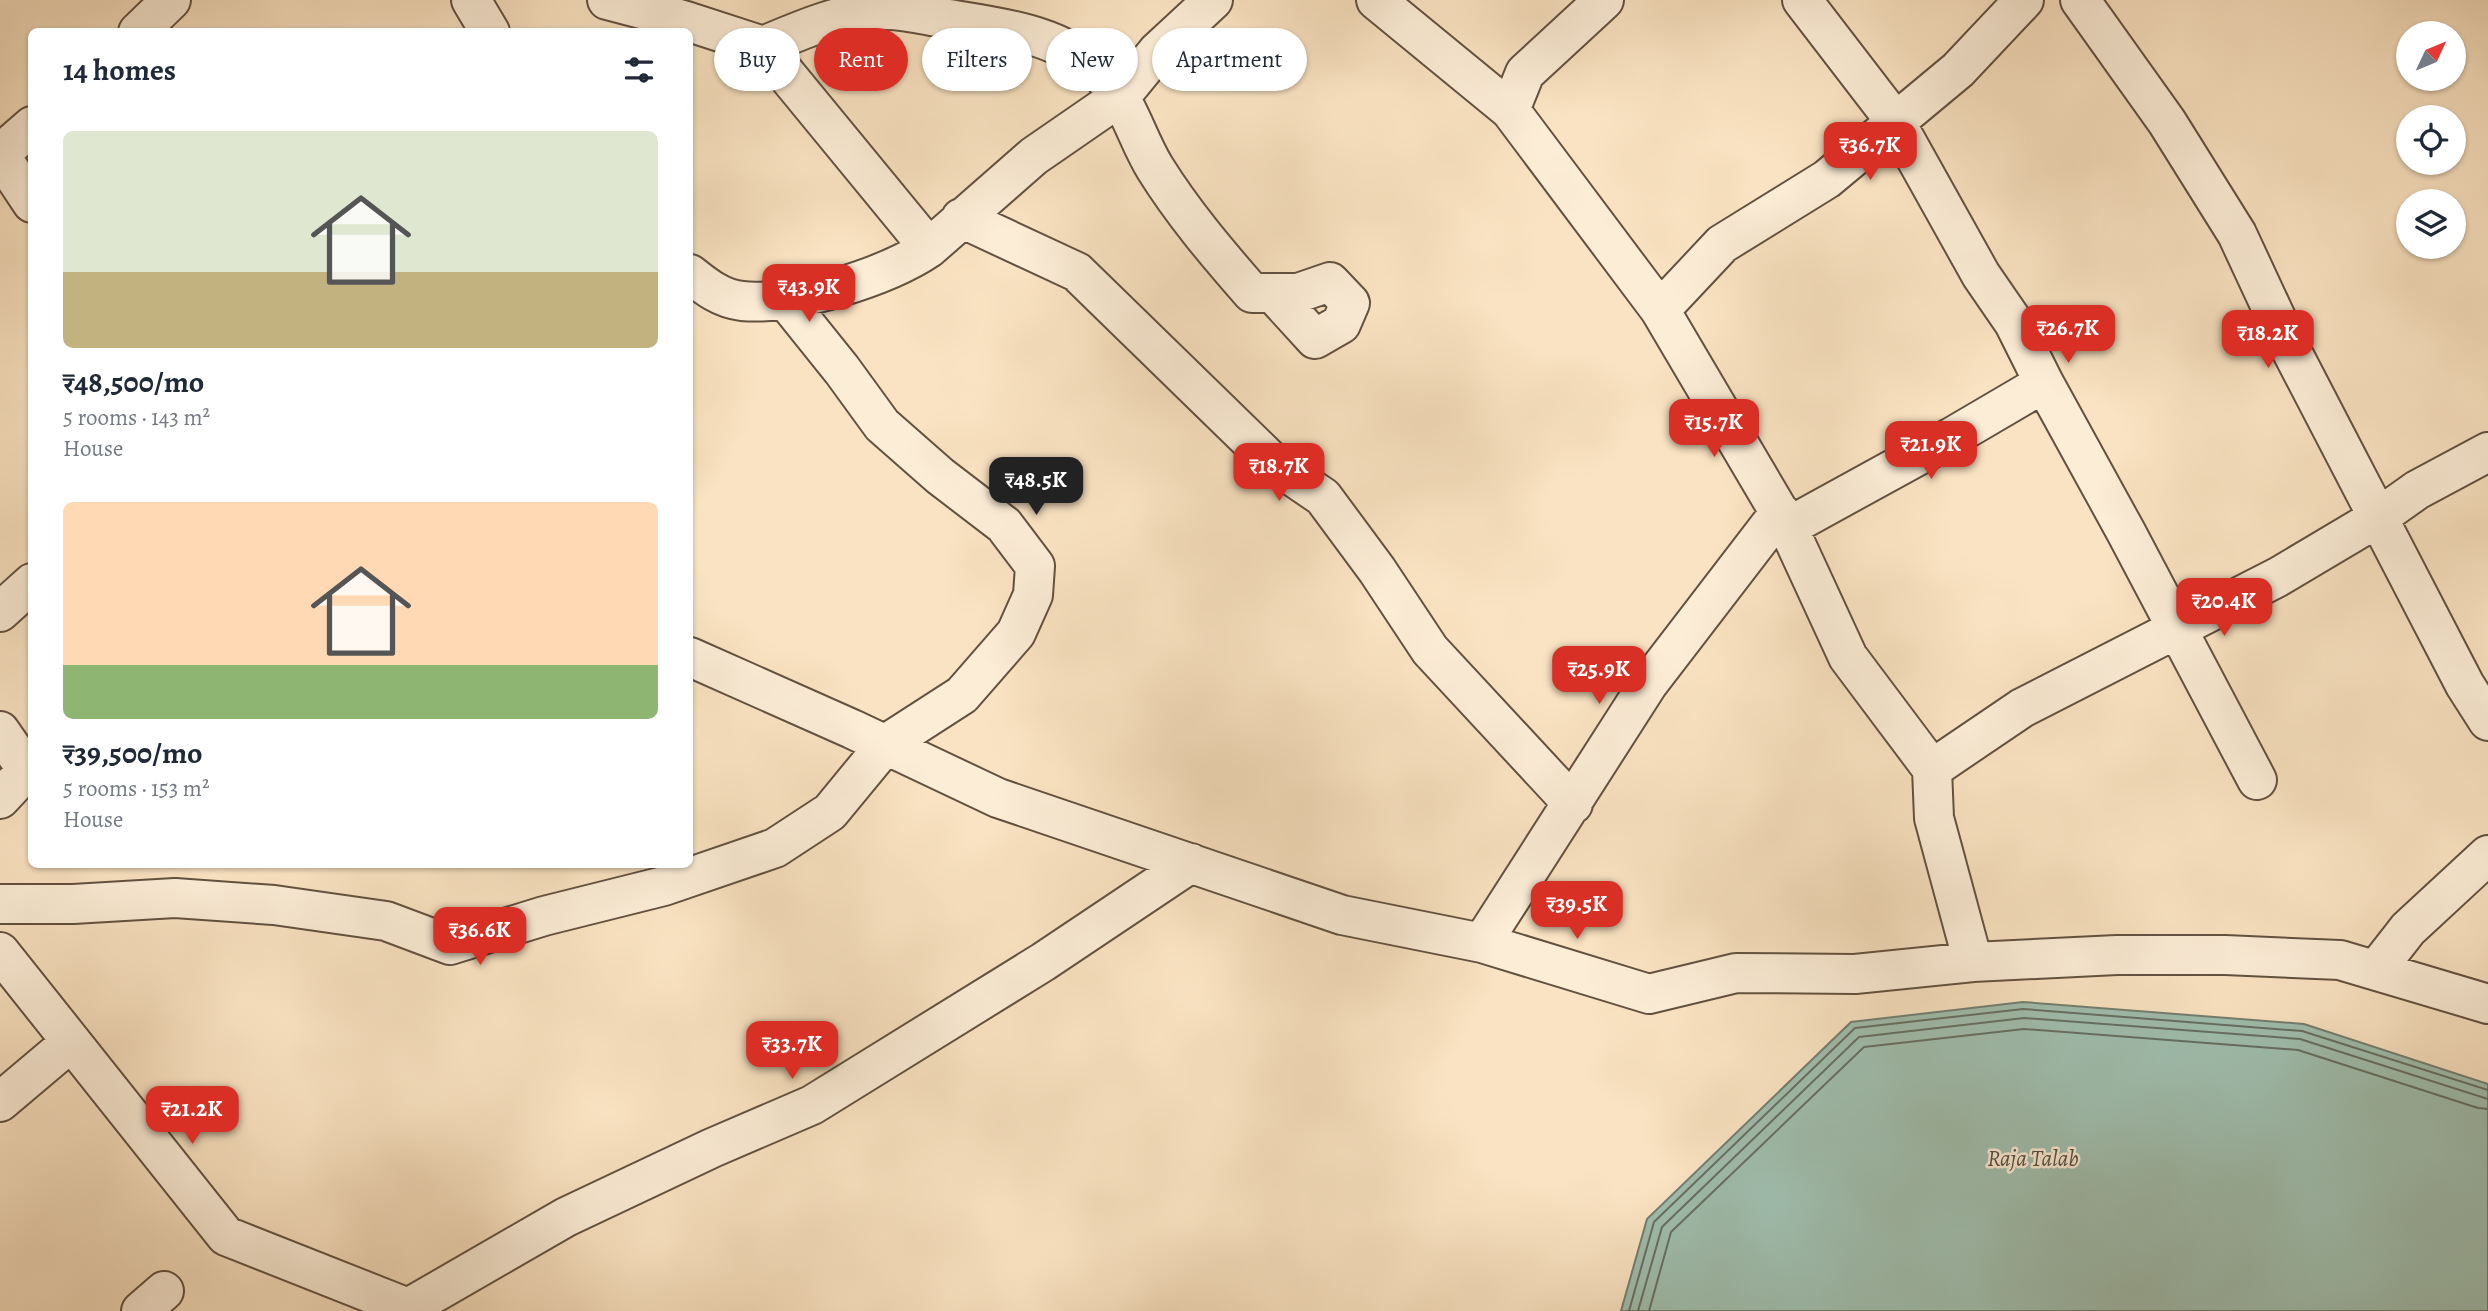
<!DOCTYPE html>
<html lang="en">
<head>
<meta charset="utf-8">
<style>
	body { margin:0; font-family:Alegreya,serif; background:#f2f2f3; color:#1f2937; height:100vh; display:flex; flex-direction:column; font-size:26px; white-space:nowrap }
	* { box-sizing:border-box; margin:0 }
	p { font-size:23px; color:#747a83 }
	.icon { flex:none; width:38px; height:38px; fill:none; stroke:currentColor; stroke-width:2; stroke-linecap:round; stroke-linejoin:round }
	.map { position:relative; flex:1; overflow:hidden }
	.drawer { position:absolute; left:28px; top:28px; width:665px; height:840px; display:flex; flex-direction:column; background:#fff; border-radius:10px; box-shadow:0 2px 5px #0004 }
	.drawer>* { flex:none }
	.hud { position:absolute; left:714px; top:28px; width:665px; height:63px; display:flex; gap:14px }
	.needle { width:46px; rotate:46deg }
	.controls { position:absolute; left:2396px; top:21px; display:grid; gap:14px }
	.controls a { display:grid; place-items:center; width:70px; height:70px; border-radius:50%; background:#fff; box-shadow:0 2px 5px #0004; font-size:35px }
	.price { position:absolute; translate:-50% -60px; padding:0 16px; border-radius:14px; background:#d93025; color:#fff; font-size:23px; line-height:46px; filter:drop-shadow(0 2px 4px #0008) }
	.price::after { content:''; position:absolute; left:50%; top:42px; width:21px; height:16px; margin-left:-10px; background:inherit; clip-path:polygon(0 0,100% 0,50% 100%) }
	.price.on { background:#222; color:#fff }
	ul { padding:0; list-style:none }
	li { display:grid; align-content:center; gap:14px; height:371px; padding:0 35px }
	li span { display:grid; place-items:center; height:217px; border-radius:10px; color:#555 }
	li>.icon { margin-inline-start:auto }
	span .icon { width:126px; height:126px; fill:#fffc; stroke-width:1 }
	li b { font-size:30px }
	h2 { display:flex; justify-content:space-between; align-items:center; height:84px; padding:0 35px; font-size:30px }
	.tag { padding:0 24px; border-radius:32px; background:#fff; box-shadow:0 2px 5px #0004; font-size:24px; line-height:63px }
	.tag.on { background:#d93025; color:#fff }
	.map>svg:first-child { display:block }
	.water { fill:#9fbeae; stroke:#727f71; stroke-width:2 }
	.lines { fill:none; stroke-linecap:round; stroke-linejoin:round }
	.shore { stroke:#676f62; stroke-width:2 }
	.minor-casing { stroke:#625141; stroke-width:42 }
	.minor { stroke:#fcedd7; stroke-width:38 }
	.labels { text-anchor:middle; stroke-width:5; stroke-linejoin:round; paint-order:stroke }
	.water-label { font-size:23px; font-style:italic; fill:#514f44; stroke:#fcedd7 }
</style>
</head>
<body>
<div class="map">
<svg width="2488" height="1311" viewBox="0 0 2488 1311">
	<rect width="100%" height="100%" fill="#fae3c2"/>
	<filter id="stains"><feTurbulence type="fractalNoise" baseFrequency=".00286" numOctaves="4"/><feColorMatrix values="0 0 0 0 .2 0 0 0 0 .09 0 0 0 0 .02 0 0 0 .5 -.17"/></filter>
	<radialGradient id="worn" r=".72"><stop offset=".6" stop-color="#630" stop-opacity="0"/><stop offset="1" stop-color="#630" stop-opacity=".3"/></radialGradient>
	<path class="water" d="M2023,1002L2304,1024L2488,1084V1311H1621L1647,1219L1851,1022Z"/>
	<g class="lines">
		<path class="shore" d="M1629,1311L1654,1222L1855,1028L2023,1009L2302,1031L2488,1090
			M1638,1311L1662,1227L1859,1037L2024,1018L2300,1039L2488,1099
			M1649,1311L1671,1232L1864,1047L2024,1029L2298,1050L2478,1108L2488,1109"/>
		<g class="minor-casing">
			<path id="minor" d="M471,0L490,32
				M607,0L683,20L763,46L929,248
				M1376,0L1510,110L1660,310L1788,527L1848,657L1932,769L1934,818L1973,962
				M1802,0L1895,121L1981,275L2014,323L2044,383L2126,532L2257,780
				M2080,0L2167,122L2237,234L2290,348L2465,685L2488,721
				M138,32L171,0
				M763,46C801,30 842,12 884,10C902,9 924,15 942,18C997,27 1062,33 1103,76C1129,102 1136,137 1155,168C1183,213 1217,253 1252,293H1298L1330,282L1350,303L1341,324L1315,339L1273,293
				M1510,110L1525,73L1604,0
				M0,154L32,126
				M0,155L32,203
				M961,218L1077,272L1273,463L1323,497L1377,570L1430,650L1573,804
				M690,274C705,286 721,299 742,301C794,306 886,277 929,248L1034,156L1121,96L1157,52L1213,0
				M1660,310L1722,244L1827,179L1958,70L2024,0
				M1788,527L1952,437L2044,383
				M0,612L32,583
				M690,657L852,729L998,798L1342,915L1482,943L1649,994L1736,973L1855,974L1973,962L2117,955H2225L2340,960L2488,1004
				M0,731L27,770L0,799
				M1932,769L2022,708L2278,577L2379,517L2417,490L2488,452
				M0,904H73L175,898L274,905L386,921L450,945L544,916L664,886L775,848L830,812L886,744L962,695L1016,633L1033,595L1035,566L1004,525L940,476L882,425L842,370L785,299
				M1482,943L1648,684L1780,512
				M0,952L226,1236L408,1308
				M2376,970L2408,929L2488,855
				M0,1102L71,1042
				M141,1311L164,1291
				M403,1311L566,1217L712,1148L812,1105L1043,962L1191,863"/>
		</g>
		<use href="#minor" class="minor"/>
	</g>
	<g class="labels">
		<g class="water-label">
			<text x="2033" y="1166">Raja Talab</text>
		</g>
	</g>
	<rect width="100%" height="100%" filter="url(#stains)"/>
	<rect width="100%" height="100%" fill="url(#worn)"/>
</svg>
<div class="controls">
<a><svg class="needle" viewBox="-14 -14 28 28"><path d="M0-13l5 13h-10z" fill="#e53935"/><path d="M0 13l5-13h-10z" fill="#747a83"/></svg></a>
<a><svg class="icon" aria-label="locate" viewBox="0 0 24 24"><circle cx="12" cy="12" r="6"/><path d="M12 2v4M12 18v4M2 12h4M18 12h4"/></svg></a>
<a><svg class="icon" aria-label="layers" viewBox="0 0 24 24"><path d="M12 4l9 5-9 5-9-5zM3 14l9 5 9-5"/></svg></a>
</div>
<b class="price" style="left:1870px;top:182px">₹36.7K</b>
<b class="price" style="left:809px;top:324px">₹43.9K</b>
<b class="price" style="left:2068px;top:365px">₹26.7K</b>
<b class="price" style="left:2268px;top:370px">₹18.2K</b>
<b class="price" style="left:1714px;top:459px">₹15.7K</b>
<b class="price" style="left:1931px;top:481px">₹21.9K</b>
<b class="price" style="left:1279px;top:503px">₹18.7K</b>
<b class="price on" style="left:1036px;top:517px">₹48.5K</b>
<b class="price" style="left:2224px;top:638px">₹20.4K</b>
<b class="price" style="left:1599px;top:706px">₹25.9K</b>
<b class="price" style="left:1577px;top:941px">₹39.5K</b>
<b class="price" style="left:480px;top:967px">₹36.6K</b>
<b class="price" style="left:792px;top:1081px">₹33.7K</b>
<b class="price" style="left:192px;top:1146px">₹21.2K</b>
<div class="hud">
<a class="tag">Buy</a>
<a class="tag on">Rent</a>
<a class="tag">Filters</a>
<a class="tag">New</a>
<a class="tag">Apartment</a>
</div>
<section class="drawer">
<h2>14 homes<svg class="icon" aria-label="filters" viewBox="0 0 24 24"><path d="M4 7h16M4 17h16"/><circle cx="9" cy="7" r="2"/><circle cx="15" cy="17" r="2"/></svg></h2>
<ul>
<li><span style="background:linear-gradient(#dfe7d0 65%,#c2b280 0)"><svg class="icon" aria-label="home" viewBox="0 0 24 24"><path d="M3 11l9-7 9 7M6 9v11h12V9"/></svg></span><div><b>₹48,500/mo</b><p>5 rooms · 143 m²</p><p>House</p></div></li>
<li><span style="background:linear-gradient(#ffd9b3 75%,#8fb573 0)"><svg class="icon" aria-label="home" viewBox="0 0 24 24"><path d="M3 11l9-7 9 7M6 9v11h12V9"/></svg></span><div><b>₹39,500/mo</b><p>5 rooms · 153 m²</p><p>House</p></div></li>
</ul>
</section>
</div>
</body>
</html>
